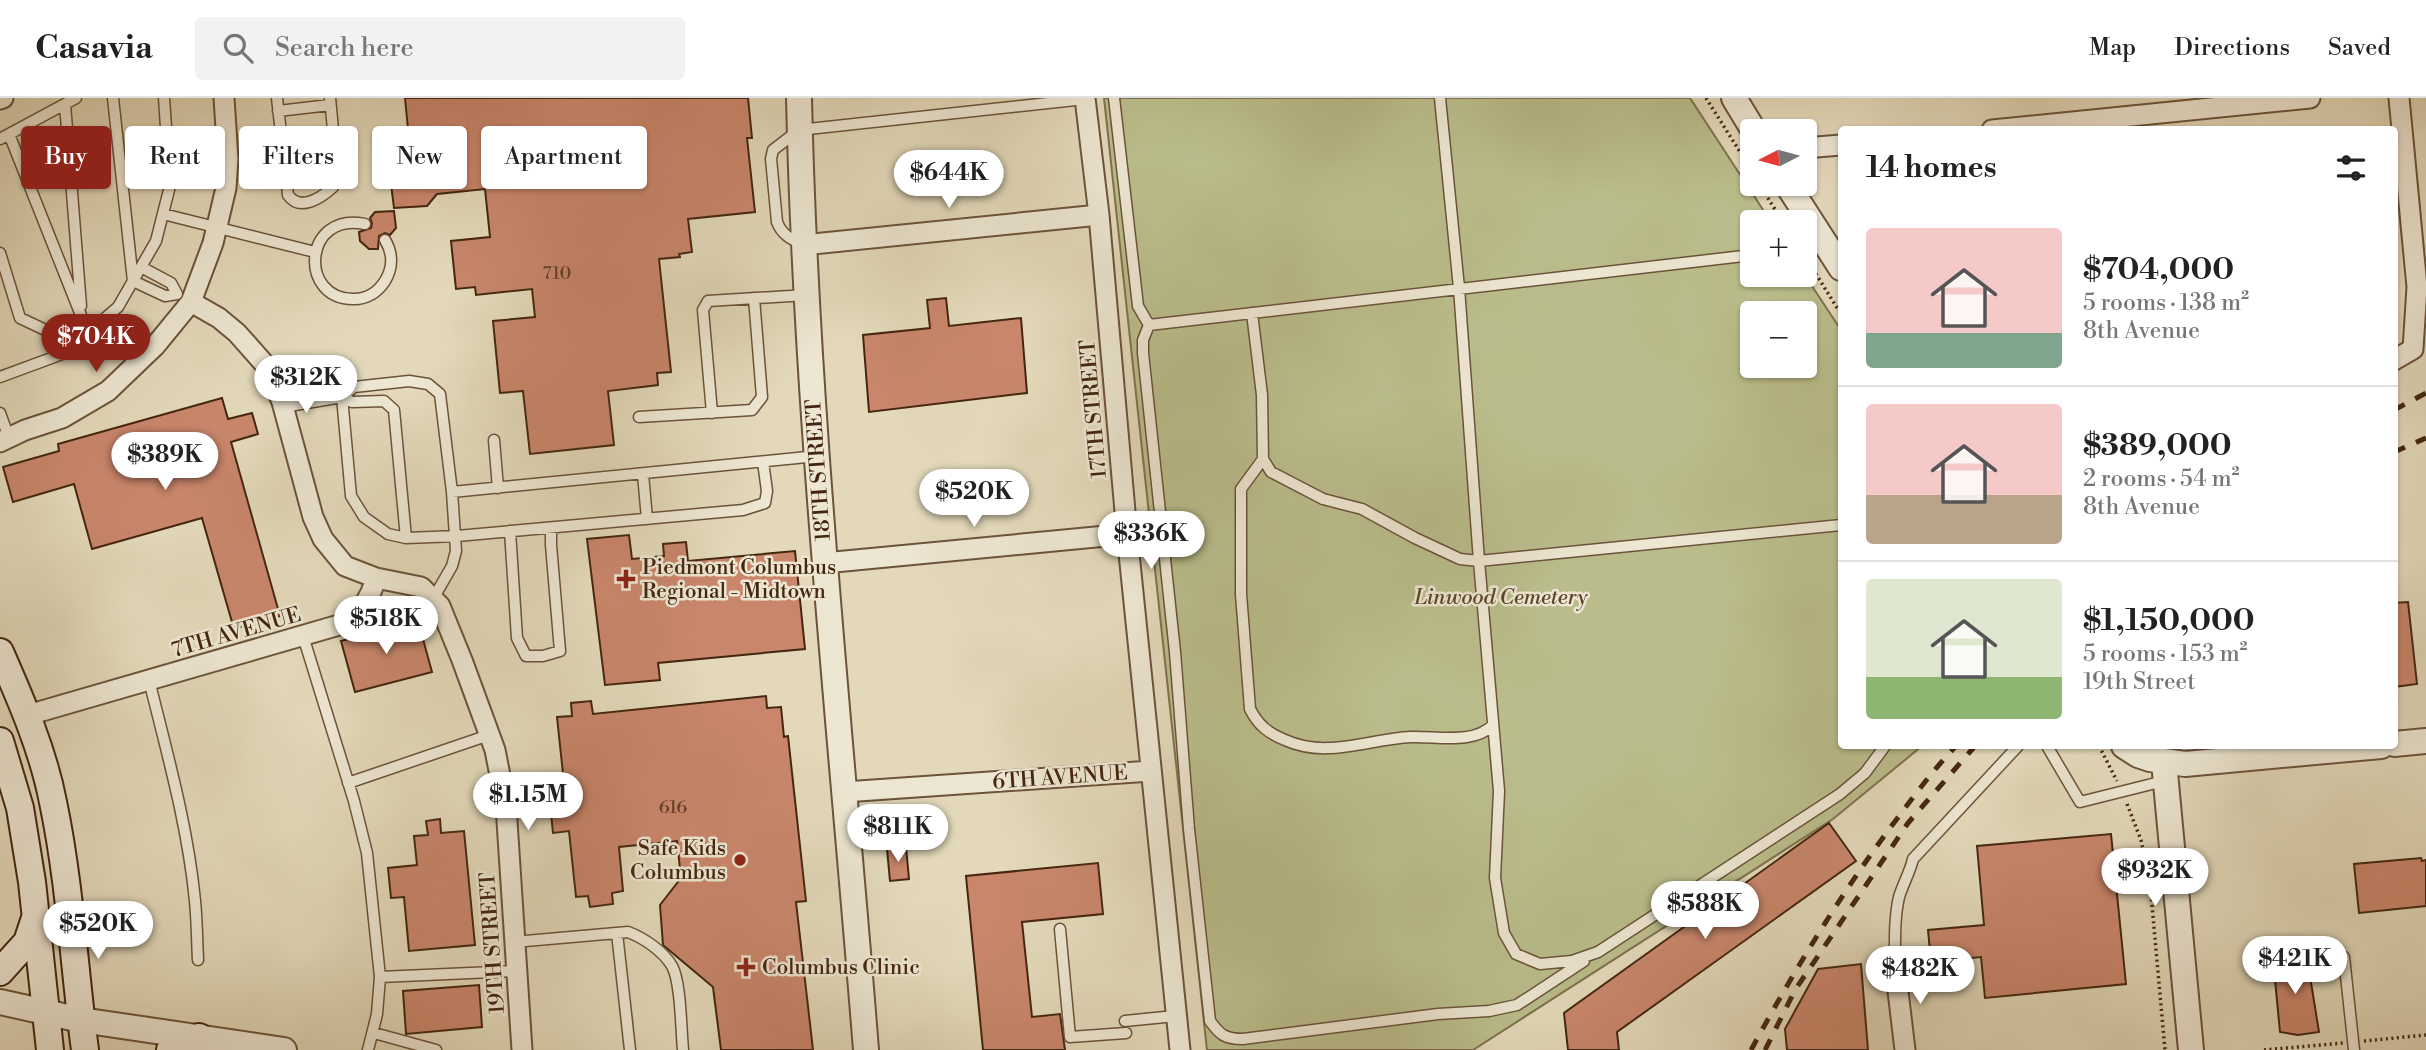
<!DOCTYPE html>
<html lang="en">
<head>
<meta charset="utf-8">
<style>
	body { margin:0; font-family:"Libre Bodoni",serif; background:#f2f2f2; color:#222; height:100vh; display:flex; flex-direction:column; font-size:26px; white-space:nowrap }
	* { box-sizing:border-box; margin:0 }
	p { font-size:23px; color:#767676 }
	.icon { flex:none; width:38px; height:38px; fill:none; stroke:currentColor; stroke-width:2; stroke-linecap:round; stroke-linejoin:round }
	.map { position:relative; flex:1; overflow:hidden }
	.side { position:absolute; left:1838px; top:28px; width:560px; height:623px; display:flex; flex-direction:column; background:#fff; border-radius:7px; box-shadow:0 2px 5px #0004 }
	.side>* { flex:none }
	.guide { position:absolute; left:21px; top:28px; width:665px; height:63px; display:flex; gap:14px }
	.needle { width:46px; rotate:264deg }
	.controls { position:absolute; left:1740px; top:21px; display:grid; gap:14px }
	.controls a { display:grid; place-items:center; width:77px; height:77px; border-radius:7px; background:#fff; box-shadow:0 2px 5px #0004; font-size:35px }
	.price { position:absolute; translate:-50% -60px; padding:0 16px; border-radius:24px; background:#fff; color:#222; font-size:23px; line-height:46px; filter:drop-shadow(0 2px 4px #0008) }
	.price::after { content:''; position:absolute; left:50%; top:42px; width:21px; height:16px; margin-left:-10px; background:inherit; clip-path:polygon(0 0,100% 0,50% 100%) }
	.price.current { background:#8f2418; color:#fff }
	ul { padding:0; list-style:none }
	li { display:flex; align-items:center; gap:21px; height:175px; padding:0 28px }
	li+li { border-top:2px solid #e0e0e0 }
	li span { display:grid; place-items:center; flex:none; width:196px; height:140px; border-radius:7px; color:#555 }
	li>.icon { margin-inline-start:auto }
	span .icon { width:84px; height:84px; fill:#fffc; stroke-width:1 }
	li b { font-size:30px }
	h2 { display:flex; justify-content:space-between; align-items:center; height:84px; padding:0 28px; font-size:30px }
	.pill { padding:0 24px; border-radius:7px; background:#fff; box-shadow:0 2px 5px #0004; font-size:24px; line-height:63px }
	.pill.current { background:#8f2418; color:#fff }
	header { display:flex; align-items:center; gap:42px; box-sizing:border-box; height:98px; padding:0 35px; background:#fff; border-bottom:2px solid #e0e0e0 }
	header strong { font-size:33px }
	nav { display:flex; gap:38px; margin-inline-start:auto; font-size:24px }
	.search { width:490px; height:63px; background:#f2f2f2; display:flex; align-items:center; gap:18px; box-sizing:border-box; padding:0 24px; border-radius:7px; color:#767676; font-size:26px }
	.map>svg:first-child { display:block }
	.green { fill:#babd8b; stroke:#7f724e; stroke-width:2; fill-rule:evenodd }
	.building { fill:#c9866b; stroke:#442610; stroke-width:2 }
	.lines { fill:none; stroke-linecap:round; stroke-linejoin:round }
	.service-casing { stroke:#6c533a; stroke-width:13 }
	.minor-casing { stroke:#6c533a; stroke-width:23 }
	.tertiary-casing { stroke:#6c533a; stroke-width:28 }
	.secondary-casing { stroke:#442610; stroke-width:30 }
	.path { stroke:#442610; stroke-width:3.5; stroke-dasharray:2 3.5; stroke-linecap:butt }
	.service { stroke:#ede6d2; stroke-width:10 }
	.minor { stroke:#ede6d2; stroke-width:19 }
	.tertiary { stroke:#ede6d2; stroke-width:24 }
	.secondary { stroke:#ede6d2; stroke-width:26 }
	.rail { stroke:#442610; stroke-width:5; stroke-dasharray:12 12; stroke-linecap:butt }
	.poi-dot { fill:#8f2418; stroke:#ede6d2; stroke-width:2.5 }
	.labels { text-anchor:middle; stroke-width:5; stroke-linejoin:round; paint-order:stroke }
	.number-label { font-size:18px; fill:#653e27 }
	.street-label { font-size:21px; fill:#442610; stroke:#ede6d2 }
	.poi-label { font-size:21px; fill:#442610; stroke:#ede6d2; text-anchor:start }
	.park-label { font-size:21px; font-style:italic; fill:#5c4429; stroke:#ede6d2 }
</style>
</head>
<body>
<header>
<strong>Casavia</strong>
<div class="search"><svg class="icon" aria-label="search" viewBox="0 0 24 24"><circle cx="10" cy="10" r="6"/><path d="M15 15l6 6"/></svg>Search here</div>
<nav><a>Map</a><a>Directions</a><a>Saved</a></nav>
</header>
<div class="map">
<svg width="2426" height="952" viewBox="0 0 2426 952">
	<rect width="100%" height="100%" fill="#e3d9ba"/>
	<filter id="stains"><feTurbulence type="fractalNoise" baseFrequency=".00286" numOctaves="4"/><feColorMatrix values="0 0 0 0 .2 0 0 0 0 .09 0 0 0 0 .02 0 0 0 .5 -.17"/></filter>
	<radialGradient id="worn" r=".72"><stop offset=".6" stop-color="#630" stop-opacity="0"/><stop offset="1" stop-color="#630" stop-opacity=".3"/></radialGradient>
	<path class="green" d="M1104,0H1690L1771,124H1752V177L1804,176L1841,232V648H1922L1833,721L1473,952H1207ZM1752,215H1804V268H1752Z"/>
	<path class="building" d="M405,0H748L752,40H747L755,114L688,121L692,154L679,156L680,159L659,161L671,274L657,275L658,287L608,293L614,347L530,356L523,293L500,295L493,223L535,219L532,191L476,197L475,189L456,191L451,143L490,139L485,91L437,96L427,108L394,110L390,78L398,69L395,46L408,31Z
		M394,113L396,130L390,137L385,135L379,138L378,151H369L360,143L359,134L371,130L372,125L370,120L375,114Z
		M946,200L949,228L1021,220L1027,295L869,314L863,237L930,230L927,202Z
		M222,300L228,321L252,315L258,336L231,344L280,518L234,531L202,420L92,451L74,386L13,404L3,369L59,353L58,346Z
		M629,437L632,461L664,458L663,446L686,444L688,463L795,453L805,551L658,565L660,582L605,587L587,441Z
		M2408,504L2417,586L2394,589V505Z
		M418,523L432,574L355,594L341,543Z
		M766,598L767,610L781,609L784,639L788,638L806,803L796,804L813,952H721L713,889L663,847L660,807L681,780L677,743L619,749L623,793L612,795L613,806L590,809L588,798L576,799L569,733L553,735L548,686L564,685L557,619L572,618L571,605L591,603L593,616Z
		M440,721L441,735L464,733L475,847L409,853L404,799L391,800L388,770L417,767L414,738L428,737L426,723Z
		M1829,725L1856,763L1617,934L1619,952H1568L1564,915Z
		M2111,736L2126,886L1985,900L1981,859L1931,864L1928,832L1984,827L1977,748Z
		M906,749L909,781L890,783L887,751Z
		M2421,760L2422,763L2426,762V808L2359,815L2354,766Z
		M1098,765L1103,816L1022,824L1032,919L1060,916L1065,952H983L966,778Z
		M2301,855L2309,872L2319,934L2298,937L2280,934L2274,871L2280,870L2279,857Z
		M1861,866L1868,952H1787L1785,931L1818,871Z
		M479,887L482,929L406,936L403,893Z"/>
	<g class="lines">
		<g class="service-casing">
			<path id="service" d="M113,0L133,183L165,198L177,196L171,185L141,169
				M277,0L288,97C300,114 321,100 333,89L336,63L330,0
				M1114,0L1138,208L1149,227
				M1440,0L1459,190L1479,463L1841,427
				M65,6L81,208
				M278,13L330,7
				M9,36L88,235
				M0,41L76,0
				M163,116L315,154
				M365,126C303,113 298,202 354,201C367,201 378,194 385,183C393,170 393,155 385,142
				M803,147C791,141 782,137 777,124L771,61L773,52L799,32L1085,1
				M0,155L20,220L75,246
				M1252,215L1262,297L1263,361L1271,374L1323,401L1362,411L1415,440L1460,461L1479,463L1499,693L1495,780L1504,835L1516,856L1540,866L1572,863L1598,854L1840,696L1865,675L1885,648
				M1149,227L1143,242V255L1175,554L1189,731L1210,923C1220,937 1225,941 1243,941L1438,916L1489,913L1517,907L1584,863
				M1149,227L1752,157
				M0,279L65,255L118,209L156,143L170,88L164,0
				M342,299L351,398L364,419L388,436L406,440L457,438L743,412L765,405L767,393L763,364
				M342,299L352,304L384,303L394,312L406,440
				M283,309L342,299L354,289L409,283L428,286L440,296L452,394L456,453L452,468L433,501
				M0,315L9,340
				M712,315L703,212L708,203L807,197
				M639,319L752,312L762,299L754,200
				M494,342L498,390
				M1263,361L1241,391V496L1250,611C1258,627 1268,635 1285,642C1327,661 1368,641 1411,639C1437,638 1473,647 1493,627
				M643,376L647,421
				M452,394L817,358
				M510,433L517,540L526,558H543L560,553L551,447V430
				M303,538L354,703L367,755L380,879L377,916L368,952
				M149,582C167,655 188,729 195,803C197,823 197,843 198,862
				M2047,648L2080,704L2164,683
				M348,685L489,637
				M1060,831L1070,939L1126,935
				M617,835L630,952
				M514,844L628,834C644,840 663,853 672,868C681,884 681,932 683,952
				M2344,859L2354,952
				M1895,868C1895,845 1894,821 1899,799C1903,786 1910,774 1913,761L2018,648
				M380,879L515,873
				M1125,923L1175,918
				M374,935L436,952"/>
		</g>
		<g class="minor-casing">
			<path id="minor" d="M1085,0L1099,117L1127,436L1180,952
				M0,1L3,0
				M1992,32L2310,0
				M1804,50L1841,47
				M803,147L1099,117
				M191,204L219,220L237,235L268,270L282,304L313,419L323,441L345,468L376,480L421,489L440,508L462,562L495,652L506,708L522,952
				M2394,262L2413,251L2417,189L2399,0
				M0,344L25,332L62,320L108,293L155,248L191,204L213,145L226,90L228,61L224,0
				M824,465L1127,436
				M28,617L339,527C360,513 369,505 376,480
				M844,694L1151,673
				M1895,868L1905,952"/>
		</g>
		<g class="tertiary-casing">
			<path id="tertiary" d="M799,0C806,318 841,635 866,952
				M1734,0L1754,33
				M1787,86L1841,170
				M2394,646L2426,643
				M2124,648L2138,657L2150,661L2185,666L2381,648
				M2164,664L2191,952
				M0,904L81,922L284,952"/>
		</g>
		<g class="secondary-casing">
			<path id="secondary" d="M0,554C21,602 43,652 53,704C70,785 74,869 85,952
				M0,643L20,710L32,784L50,952
				M0,874L27,844L35,820
				M170,952L199,939"/>
		</g>
		<path class="path" d="M1706,0L1752,73
			M1759,86L1783,124
			M1804,157L1841,216
			M2099,648L2117,683
			M2127,706L2141,742L2150,785L2165,952
			M2364,943L2426,937
			M2264,952L2343,945"/>
		<use href="#service" class="service"/>
		<use href="#minor" class="minor"/>
		<use href="#tertiary" class="tertiary"/>
		<use href="#secondary" class="secondary"/>
		<path class="rail" d="M2394,312L2426,295
			M2394,354L2426,340
			M1751,952C1795,871 1843,792 1899,718C1917,694 1935,670 1956,648
			M1765,952L1795,892L1908,725L1975,648"/>
	</g>
	<g class="poi-dot">
		<path d="M622.5 470.5h7v7h7v7h-7v7h-7v-7h-7v-7h7z"/>
		<circle cx="740" cy="762" r="7"/>
		<path d="M742.5 858.5h7v7h7v7h-7v7h-7v-7h-7v-7h7z"/>
	</g>
	<g class="labels">
		<g class="number-label">
			<text x="557" y="181">710</text>
			<text x="673" y="715">616</text>
		</g>
		<g class="street-label">
			<text transform="translate(1093 311) rotate(-95)" y="7">17TH STREET</text>
			<text transform="translate(818 372) rotate(-94)" y="7">18TH STREET</text>
			<text transform="translate(236 534) rotate(-16)" y="7">7TH AVENUE</text>
			<text transform="translate(1060 679) rotate(-4)" y="7">6TH AVENUE</text>
			<text transform="translate(492 845) rotate(-94)" y="7">19TH STREET</text>
		</g>
		<g class="poi-label">
			<text x="642" y="476">Piedmont Columbus<tspan x="642" dy="24">Regional - Midtown</tspan></text>
			<text x="726" y="757" text-anchor="end">Safe Kids<tspan x="726" dy="24">Columbus</tspan></text>
			<text x="762" y="876">Columbus Clinic</text>
		</g>
		<g class="park-label">
			<text x="1501" y="506">Linwood Cemetery</text>
		</g>
	</g>
	<rect width="100%" height="100%" filter="url(#stains)"/>
	<rect width="100%" height="100%" fill="url(#worn)"/>
</svg>
<div class="controls">
<a><svg class="needle" viewBox="-14 -14 28 28"><path d="M0-13l5 13h-10z" fill="#e53935"/><path d="M0 13l5-13h-10z" fill="#767676"/></svg></a>
<a>+</a>
<a>−</a>
</div>
<b class="price" style="left:949px;top:112px">$644K</b>
<b class="price current" style="left:96px;top:276px">$704K</b>
<b class="price" style="left:306px;top:317px">$312K</b>
<b class="price" style="left:165px;top:394px">$389K</b>
<b class="price" style="left:974px;top:431px">$520K</b>
<b class="price" style="left:1151px;top:473px">$336K</b>
<b class="price" style="left:386px;top:558px">$518K</b>
<b class="price" style="left:528px;top:734px">$1.15M</b>
<b class="price" style="left:898px;top:766px">$811K</b>
<b class="price" style="left:2155px;top:810px">$932K</b>
<b class="price" style="left:1705px;top:843px">$588K</b>
<b class="price" style="left:98px;top:863px">$520K</b>
<b class="price" style="left:2295px;top:898px">$421K</b>
<b class="price" style="left:1920px;top:908px">$482K</b>
<div class="guide">
<a class="pill current">Buy</a>
<a class="pill">Rent</a>
<a class="pill">Filters</a>
<a class="pill">New</a>
<a class="pill">Apartment</a>
</div>
<section class="side">
<h2>14 homes<svg class="icon" aria-label="filters" viewBox="0 0 24 24"><path d="M4 7h16M4 17h16"/><circle cx="9" cy="7" r="2"/><circle cx="15" cy="17" r="2"/></svg></h2>
<ul>
<li><span style="background:linear-gradient(#f6c9c9 75%,#7fa58c 0)"><svg class="icon" aria-label="home" viewBox="0 0 24 24"><path d="M3 11l9-7 9 7M6 9v11h12V9"/></svg></span><div><b>$704,000</b><p>5 rooms · 138 m²</p><p>8th Avenue</p></div></li>
<li><span style="background:linear-gradient(#f6c9c9 65%,#b9a48a 0)"><svg class="icon" aria-label="home" viewBox="0 0 24 24"><path d="M3 11l9-7 9 7M6 9v11h12V9"/></svg></span><div><b>$389,000</b><p>2 rooms · 54 m²</p><p>8th Avenue</p></div></li>
<li><span style="background:linear-gradient(#dfe7d0 70%,#8fb573 0)"><svg class="icon" aria-label="home" viewBox="0 0 24 24"><path d="M3 11l9-7 9 7M6 9v11h12V9"/></svg></span><div><b>$1,150,000</b><p>5 rooms · 153 m²</p><p>19th Street</p></div></li>
</ul>
</section>
</div>
</body>
</html>
